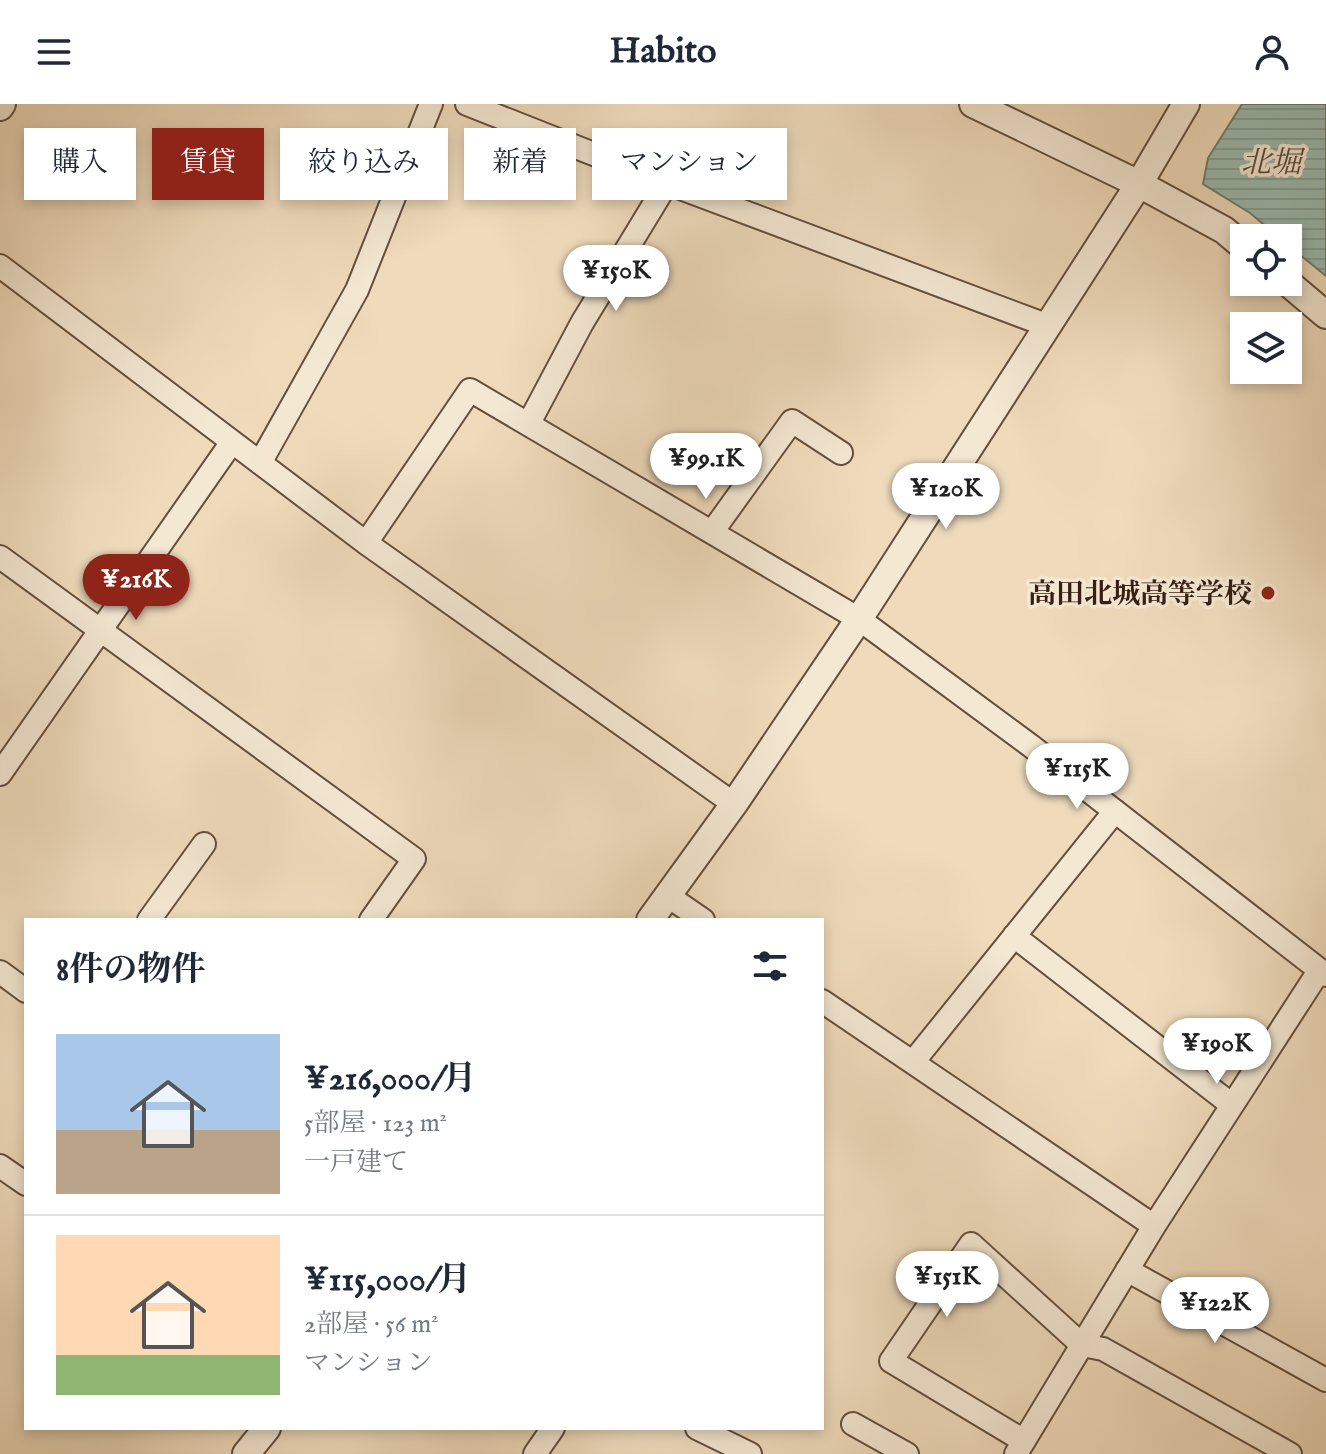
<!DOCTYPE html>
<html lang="ja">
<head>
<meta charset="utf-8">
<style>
	body { margin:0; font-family:"IM FELL English","Noto Serif JP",serif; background:#f6f6f7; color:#1f2937; height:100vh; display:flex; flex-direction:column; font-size:30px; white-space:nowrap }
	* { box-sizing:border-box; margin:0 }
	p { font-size:26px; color:#747a83 }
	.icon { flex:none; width:44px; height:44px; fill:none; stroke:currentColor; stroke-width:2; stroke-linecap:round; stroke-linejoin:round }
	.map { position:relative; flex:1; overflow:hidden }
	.drawer { position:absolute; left:24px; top:814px; width:800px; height:512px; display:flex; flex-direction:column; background:#fff; border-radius:0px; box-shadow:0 4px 12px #0003 }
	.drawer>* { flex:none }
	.banner { position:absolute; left:24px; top:24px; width:800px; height:72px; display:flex; gap:16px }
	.controls { position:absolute; left:1230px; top:120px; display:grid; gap:16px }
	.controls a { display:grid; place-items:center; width:72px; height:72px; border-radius:0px; background:#fff; box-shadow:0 4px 12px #0003; font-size:40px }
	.price { position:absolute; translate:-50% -68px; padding:0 18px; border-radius:28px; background:#fff; color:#222; font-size:26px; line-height:52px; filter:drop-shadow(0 2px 4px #0008) }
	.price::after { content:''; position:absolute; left:50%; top:48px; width:24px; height:18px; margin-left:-12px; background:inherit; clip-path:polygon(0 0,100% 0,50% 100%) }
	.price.selected { background:#8f2418; color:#fff }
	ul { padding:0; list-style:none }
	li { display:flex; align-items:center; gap:24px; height:200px; padding:0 32px }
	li+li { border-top:2px solid #e0e1e3 }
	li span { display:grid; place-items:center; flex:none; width:224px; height:160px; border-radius:0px; color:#555 }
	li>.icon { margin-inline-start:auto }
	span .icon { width:96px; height:96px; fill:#fffc; stroke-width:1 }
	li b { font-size:34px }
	h2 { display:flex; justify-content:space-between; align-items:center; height:96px; padding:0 32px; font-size:34px }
	.pill { padding:0 28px; border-radius:0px; background:#fff; box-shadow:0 4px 12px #0003; font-size:28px; line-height:72px }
	.pill.selected { background:#8f2418; color:#fff }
	header { display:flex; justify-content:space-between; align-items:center; height:104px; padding:0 32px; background:#fff; font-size:36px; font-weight:700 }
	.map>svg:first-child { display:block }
	.water { fill:url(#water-rules); stroke:#727d71; stroke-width:2 }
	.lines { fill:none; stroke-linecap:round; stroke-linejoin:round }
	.minor-casing { stroke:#644e3d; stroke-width:26 }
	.tertiary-casing { stroke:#644e3d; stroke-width:30 }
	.minor { stroke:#f5e8d3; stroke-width:22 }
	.tertiary { stroke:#f5e8d3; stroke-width:26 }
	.poi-dot { fill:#8f2418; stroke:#f5e8d3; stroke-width:3 }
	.labels { text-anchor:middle; stroke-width:7; stroke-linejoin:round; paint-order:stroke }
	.poi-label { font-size:28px; font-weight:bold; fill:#361f13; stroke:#f5e8d3; text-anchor:end }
	.water-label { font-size:30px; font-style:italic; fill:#544e42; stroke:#f5e8d3 }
</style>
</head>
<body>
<header><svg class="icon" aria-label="menu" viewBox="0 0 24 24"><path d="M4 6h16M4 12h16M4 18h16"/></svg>Habito<svg class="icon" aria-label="person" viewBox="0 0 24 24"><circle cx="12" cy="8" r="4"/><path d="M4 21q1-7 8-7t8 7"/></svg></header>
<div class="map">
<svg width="1326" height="1350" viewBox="0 0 1326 1350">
	<defs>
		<pattern id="water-rules" width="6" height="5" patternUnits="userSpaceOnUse" patternTransform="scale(2)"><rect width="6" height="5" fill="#9abbaf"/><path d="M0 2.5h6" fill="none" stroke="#85a096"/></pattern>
	</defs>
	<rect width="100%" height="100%" fill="#efdbbc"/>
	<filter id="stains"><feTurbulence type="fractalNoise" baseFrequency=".0025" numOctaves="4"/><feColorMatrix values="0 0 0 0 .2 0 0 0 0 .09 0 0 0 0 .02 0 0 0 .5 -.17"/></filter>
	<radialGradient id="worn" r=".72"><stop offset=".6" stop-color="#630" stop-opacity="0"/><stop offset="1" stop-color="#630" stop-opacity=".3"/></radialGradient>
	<path class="water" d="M1242,0H1326V172L1288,141V134H1280L1250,109L1203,80L1208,54Z"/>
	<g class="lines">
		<g class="minor-casing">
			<path id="minor" d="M467,0L667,79L1046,221
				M0,162L366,439L734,700
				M529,319L582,219L667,79
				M260,359L357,186L431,0
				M712,428L792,317L841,349
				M366,439L470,286L859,515L1031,642L1326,871
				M0,453L414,755L371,816
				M0,670L232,338
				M668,792L703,816
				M149,816L204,740
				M1014,832L1232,1001
				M0,868L26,887
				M822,897L1154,1122
				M913,958L1115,707
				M0,1062L26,1080
				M1127,1166L1326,1276
				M853,1320L907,1350
				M697,1324L750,1350
				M1024,1337L891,1257L971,1140L1082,1241L1103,1245L1290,1350
				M535,1350L553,1324
				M1016,1350L1154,1122L1319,867"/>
		</g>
		<g class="tertiary-casing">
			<path id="tertiary" d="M973,0L1139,80L1224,126L1244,143
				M0,3L2,0
				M1287,178L1326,211
				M650,816L734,700L859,515L1139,80L1186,0
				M246,1350L267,1324"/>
		</g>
		<use href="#minor" class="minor"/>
		<use href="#tertiary" class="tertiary"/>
	</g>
	<circle class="poi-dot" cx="1268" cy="489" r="8"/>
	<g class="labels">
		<g class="poi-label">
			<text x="1252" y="499">高田北城高等学校</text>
		</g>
		<g class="water-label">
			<text x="1271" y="68">北堀</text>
		</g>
	</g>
	<rect width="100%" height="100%" filter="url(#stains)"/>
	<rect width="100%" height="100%" fill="url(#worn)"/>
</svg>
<div class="controls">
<a><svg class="icon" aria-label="locate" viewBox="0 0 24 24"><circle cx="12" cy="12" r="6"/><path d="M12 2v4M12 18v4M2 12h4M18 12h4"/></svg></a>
<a><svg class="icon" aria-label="layers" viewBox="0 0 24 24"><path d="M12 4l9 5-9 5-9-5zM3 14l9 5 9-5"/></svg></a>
</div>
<b class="price" style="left:616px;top:209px">¥150K</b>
<b class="price" style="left:706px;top:397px">¥99.1K</b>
<b class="price" style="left:946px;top:427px">¥120K</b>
<b class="price selected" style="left:136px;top:518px">¥216K</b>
<b class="price" style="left:1077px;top:707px">¥115K</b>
<b class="price" style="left:1217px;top:982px">¥190K</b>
<b class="price" style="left:947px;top:1215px">¥151K</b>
<b class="price" style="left:1215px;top:1241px">¥122K</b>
<div class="banner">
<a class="pill">購入</a>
<a class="pill selected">賃貸</a>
<a class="pill">絞り込み</a>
<a class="pill">新着</a>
<a class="pill">マンション</a>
</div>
<section class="drawer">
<h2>8件の物件<svg class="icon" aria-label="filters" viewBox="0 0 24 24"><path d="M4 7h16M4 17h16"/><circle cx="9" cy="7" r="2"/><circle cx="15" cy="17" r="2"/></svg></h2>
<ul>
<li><span style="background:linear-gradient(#a9c7e8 60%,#b9a48a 0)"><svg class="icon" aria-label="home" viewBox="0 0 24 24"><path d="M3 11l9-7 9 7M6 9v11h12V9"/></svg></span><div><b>¥216,000/月</b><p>5部屋 · 123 m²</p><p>一戸建て</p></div></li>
<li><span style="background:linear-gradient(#ffd9b3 75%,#8fb573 0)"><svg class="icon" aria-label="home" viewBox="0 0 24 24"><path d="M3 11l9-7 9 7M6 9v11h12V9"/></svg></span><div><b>¥115,000/月</b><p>2部屋 · 56 m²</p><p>マンション</p></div></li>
</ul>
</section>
</div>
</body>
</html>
